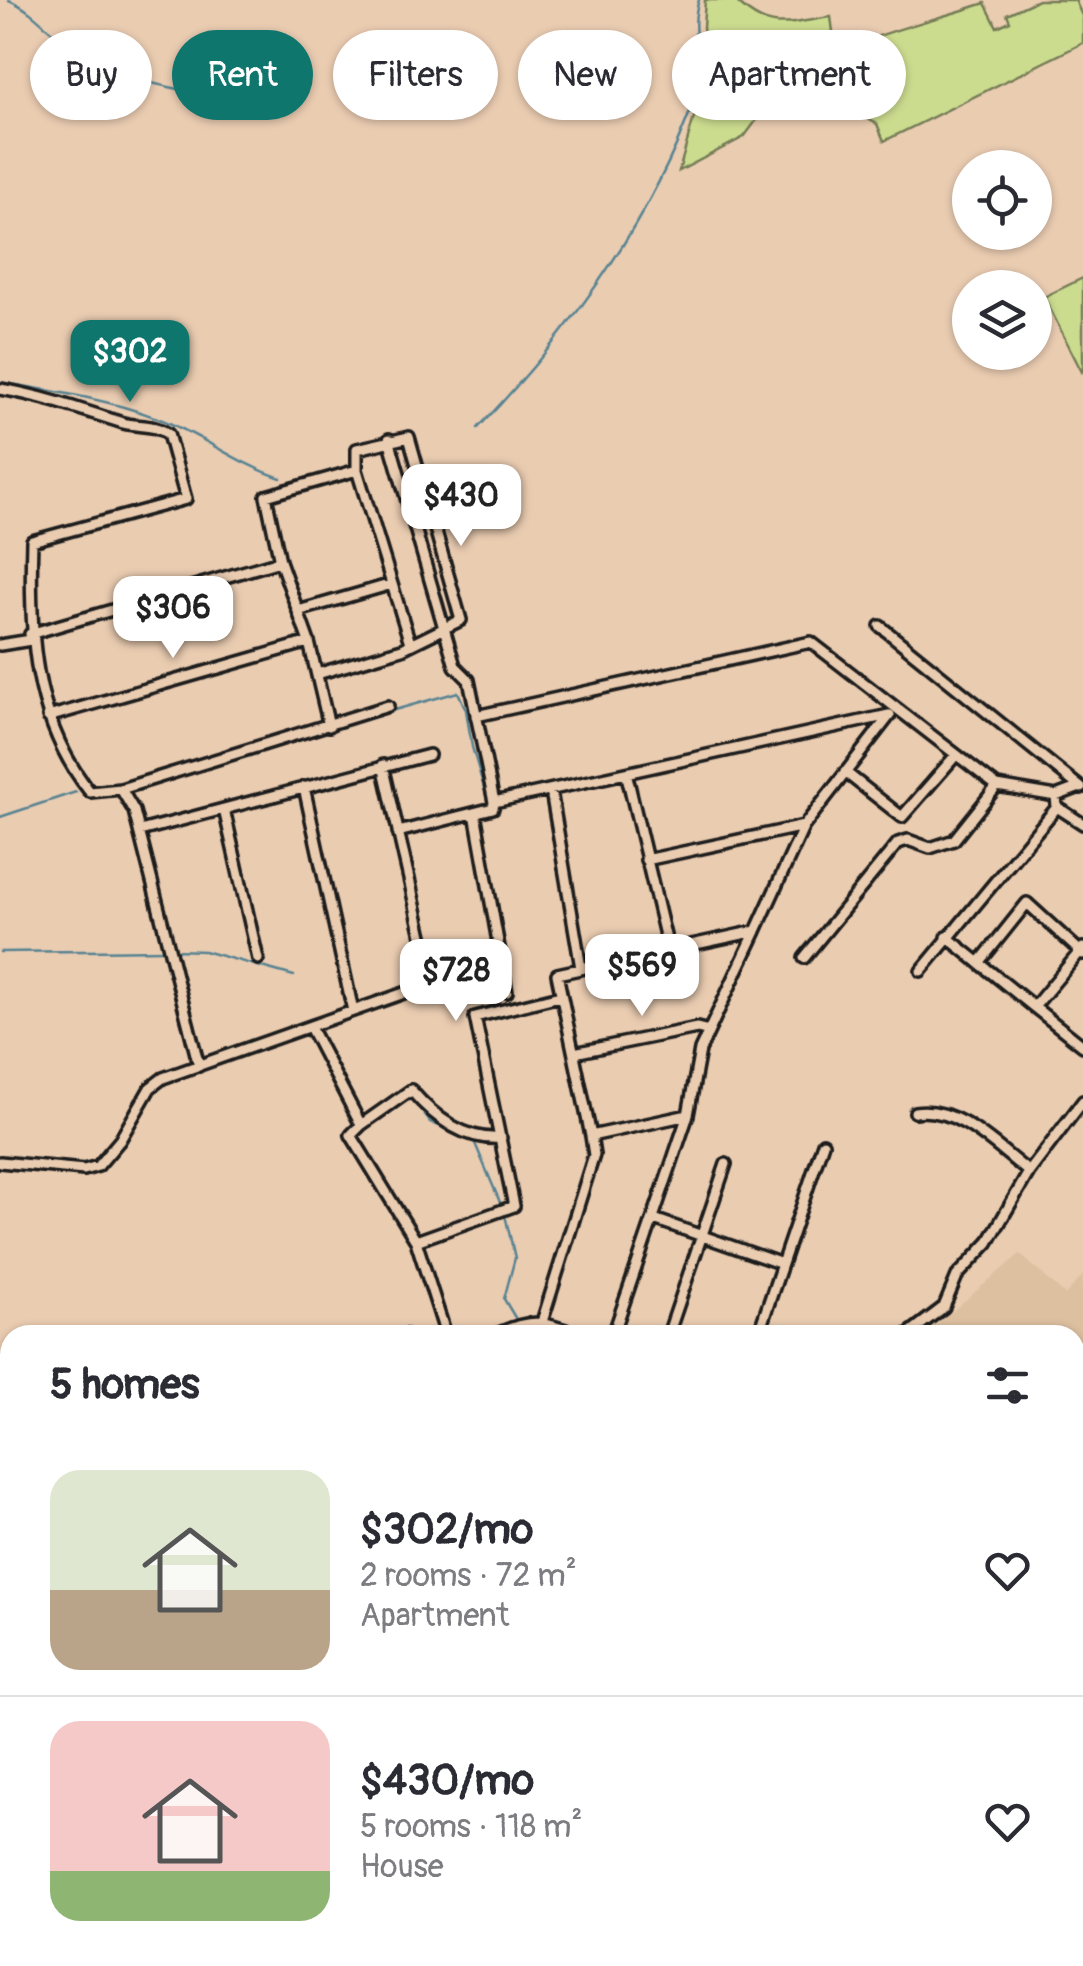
<!DOCTYPE html>
<html lang="en">
<head>
<meta charset="utf-8">
<style>
	body { margin:0; font-family:Pangolin,sans-serif; background:#f7f7f7; color:#2b2b33; height:100vh; display:flex; flex-direction:column; font-size:38px; white-space:nowrap }
	* { box-sizing:border-box; margin:0 }
	p { font-size:32px; color:#7c7c81 }
	.icon { flex:none; width:55px; height:55px; fill:none; stroke:currentColor; stroke-width:2; stroke-linecap:round; stroke-linejoin:round }
	.map { position:relative; flex:1; overflow:hidden }
	.details { position:absolute; left:0px; top:1325px; width:1085px; height:642px; display:flex; flex-direction:column; background:#fff; border-radius:30px 30px 0 0; box-shadow:0 2px 8px #0004 }
	.details>* { flex:none }
	.top-card { position:absolute; left:30px; top:30px; width:1025px; height:90px; display:flex; gap:20px }
	.buttons { position:absolute; left:952px; top:150px; display:grid; gap:20px }
	.buttons a { display:grid; place-items:center; width:100px; height:100px; border-radius:50%; background:#fff; box-shadow:0 2px 8px #0004; font-size:50px }
	.price { position:absolute; translate:-50% -85px; padding:0 22px; border-radius:20px; background:#fff; color:#222; font-size:32px; line-height:65px; filter:drop-shadow(0 2px 5px #0008) }
	.price::after { content:''; position:absolute; left:50%; top:60px; width:30px; height:22px; margin-left:-15px; background:inherit; clip-path:polygon(0 0,100% 0,50% 100%) }
	.price.active { background:#0f766e; color:#fff }
	ul { padding:0; list-style:none }
	li { display:flex; align-items:center; gap:30px; height:250px; padding:0 50px }
	li+li { border-top:2px solid #e1e1e2 }
	li span { display:grid; place-items:center; flex:none; width:280px; height:200px; border-radius:30px; color:#555 }
	li>.icon { margin-inline-start:auto }
	span .icon { width:120px; height:120px; fill:#fffc; stroke-width:1 }
	li b { font-size:42px }
	h2 { display:flex; justify-content:space-between; align-items:center; height:120px; padding:0 50px; font-size:42px }
	.chip { padding:0 35px; border-radius:45px; background:#fff; box-shadow:0 2px 8px #0004; font-size:35px; line-height:90px }
	.chip.active { background:#0f766e; color:#fff }
	.map>svg:first-child { display:block }
	.built { fill:#ddc0a0 }
	.green { fill:#ccdc8f; stroke:#747c56; stroke-width:2.5 }
	.lines { fill:none; stroke-linecap:round; stroke-linejoin:round }
	.stream { stroke:#588392; stroke-width:2.5 }
	.street-casing { stroke:#1c1c1c; stroke-width:16 }
	.secondary-casing { stroke:#1c1c1c; stroke-width:20 }
	.street { stroke:#eaccb1; stroke-width:9 }
	.secondary { stroke:#eaccb1; stroke-width:12 }
	.rail { stroke:#1c1c1c; stroke-width:2.5; stroke-dasharray:15 8; stroke-linecap:butt }
</style>
</head>
<body>
<div class="map">
<svg width="1083" height="1966" viewBox="0 0 1083 1966">
	<rect width="100%" height="100%" fill="#eaccb1"/>
	<filter id="ink" filterUnits="userSpaceOnUse"><feTurbulence type="fractalNoise" baseFrequency=".01" numOctaves="2"/><feDisplacementMap in="SourceGraphic" scale="20" xChannelSelector="R" yChannelSelector="G"/><feConvolveMatrix kernelMatrix="1 2 1 2 8 2 1 2 1" color-interpolation-filters="sRGB"/></filter>
	<g filter="url(#ink)">
		<path class="built" d="M1020,1254L1065,1295L1083,1275V1454L1075,1453V1335H927L926,1327L936,1325Z
			M389,1958H551L548,1966H379Z"/>
		<path class="green" d="M705,0H735C769,34 787,23 831,17L835,46L806,54L744,137L679,171L708,67L703,27Z
			M1038,0H1075L1083,18V43L884,141L877,124L796,82C846,36 922,25 985,3L997,27L1010,21L1007,14Z
			M1083,278V371L1082,372L1044,297Z"/>
		<g class="lines">
			<path class="stream" d="M9,0C33,10 51,33 71,49C103,74 143,81 182,90
				M0,382C53,391 107,399 157,418C201,434 235,463 281,478
				M478,428C569,333 651,222 695,98C706,65 688,31 699,0
				M338,726L458,692L466,710L472,747L487,798
				M285,744L307,736
				M0,817L76,792
				M174,950L204,951L294,976
				M0,952L166,950
				M416,1104L430,1122L474,1141L502,1207
				M505,1215L515,1258L504,1299L517,1321
				M521,1327L528,1334L539,1327L559,1335"/>
			<g class="street-casing">
				<path id="street" d="M0,389C43,396 82,410 123,423C138,427 155,424 168,434L186,499L32,541C29,630 32,719 90,792L121,789L134,811L199,1066
					M389,439L455,666L469,680L494,802
					M298,611L392,584L410,643
					M880,626L1081,788
					M30,634L280,561
					M0,645L31,640
					M317,674L402,649L461,620L409,437L357,449V470
					M476,716L811,642L997,786L1056,796L1080,787
					M48,717L309,642
					M329,726L309,642L280,561L266,496L357,470L392,584
					M383,765L425,949
					M845,772L902,817L956,755
					M627,776L668,948
					M304,787L353,1011
					M121,789L388,706
					M551,791L581,968
					M1057,807L1083,824
					M224,809L258,959
					M475,813L507,992
					M140,831L429,755
					M398,832L493,808L494,802L889,715
					M646,860L804,826
					M756,931L700,1050L688,1115L591,1136L557,974L756,931L804,826L890,715
					M947,937L1034,1007L1083,948
					M804,958L898,843L908,840L930,848L954,840L997,786
					M979,963L1027,903L1083,954
					M921,971L1057,807L1056,796
					M1034,1007L1083,1046
					M311,1029L361,1125L411,1090C434,1117 464,1141 501,1138
					M574,1053L697,1028L709,1031
					M915,1112C958,1105 997,1148 1029,1172
					M361,1125L351,1135L416,1241L514,1206L475,1017L560,996
					M0,1162L84,1170L98,1166L120,1140L150,1088L163,1078L407,992
					M654,1219L782,1264
					M416,1241L446,1335
					M542,1322L594,1155L591,1136
					M397,1335H406
					M495,1335C532,1317 543,1322 580,1335
					M613,1335L688,1115
					M668,1335L726,1164
					M758,1335L823,1143
					M907,1335L944,1307L957,1276L988,1243L1029,1172L1083,1101
					M1,1518L10,1538
					M1075,1529L1083,1534
					M0,1630L10,1619
					M0,1945L10,1946"/>
			</g>
			<g class="secondary-casing">
				<path id="secondary" d="M0,1898L10,1899
					M215,1958L222,1966"/>
			</g>
			<use href="#street" class="street"/>
			<use href="#secondary" class="secondary"/>
			<path class="rail" d="M1075,1823L1083,1801
				M976,1966L979,1958
				M1054,1966L1055,1958"/>
		</g>
	</g>
</svg>
<div class="buttons">
<a><svg class="icon" aria-label="locate" viewBox="0 0 24 24"><circle cx="12" cy="12" r="6"/><path d="M12 2v4M12 18v4M2 12h4M18 12h4"/></svg></a>
<a><svg class="icon" aria-label="layers" viewBox="0 0 24 24"><path d="M12 4l9 5-9 5-9-5zM3 14l9 5 9-5"/></svg></a>
</div>
<b class="price active" style="left:130px;top:405px">$302</b>
<b class="price" style="left:461px;top:549px">$430</b>
<b class="price" style="left:173px;top:661px">$306</b>
<b class="price" style="left:642px;top:1019px">$569</b>
<b class="price" style="left:456px;top:1024px">$728</b>
<div class="top-card">
<a class="chip">Buy</a>
<a class="chip active">Rent</a>
<a class="chip">Filters</a>
<a class="chip">New</a>
<a class="chip">Apartment</a>
</div>
<section class="details">
<h2>5 homes<svg class="icon" aria-label="filters" viewBox="0 0 24 24"><path d="M4 7h16M4 17h16"/><circle cx="9" cy="7" r="2"/><circle cx="15" cy="17" r="2"/></svg></h2>
<ul>
<li><span style="background:linear-gradient(#dfe7d0 60%,#b9a48a 0)"><svg class="icon" aria-label="home" viewBox="0 0 24 24"><path d="M3 11l9-7 9 7M6 9v11h12V9"/></svg></span><div><b>$302/mo</b><p>2 rooms · 72 m²</p><p>Apartment</p></div><svg class="icon" aria-label="heart" viewBox="0 0 24 24"><path d="M12 20l-8-8c-3-5 5-10 8-4 3-6 11-1 8 4z"/></svg></li>
<li><span style="background:linear-gradient(#f6c9c9 75%,#8fb573 0)"><svg class="icon" aria-label="home" viewBox="0 0 24 24"><path d="M3 11l9-7 9 7M6 9v11h12V9"/></svg></span><div><b>$430/mo</b><p>5 rooms · 118 m²</p><p>House</p></div><svg class="icon" aria-label="heart" viewBox="0 0 24 24"><path d="M12 20l-8-8c-3-5 5-10 8-4 3-6 11-1 8 4z"/></svg></li>
</ul>
</section>
</div>
</body>
</html>
